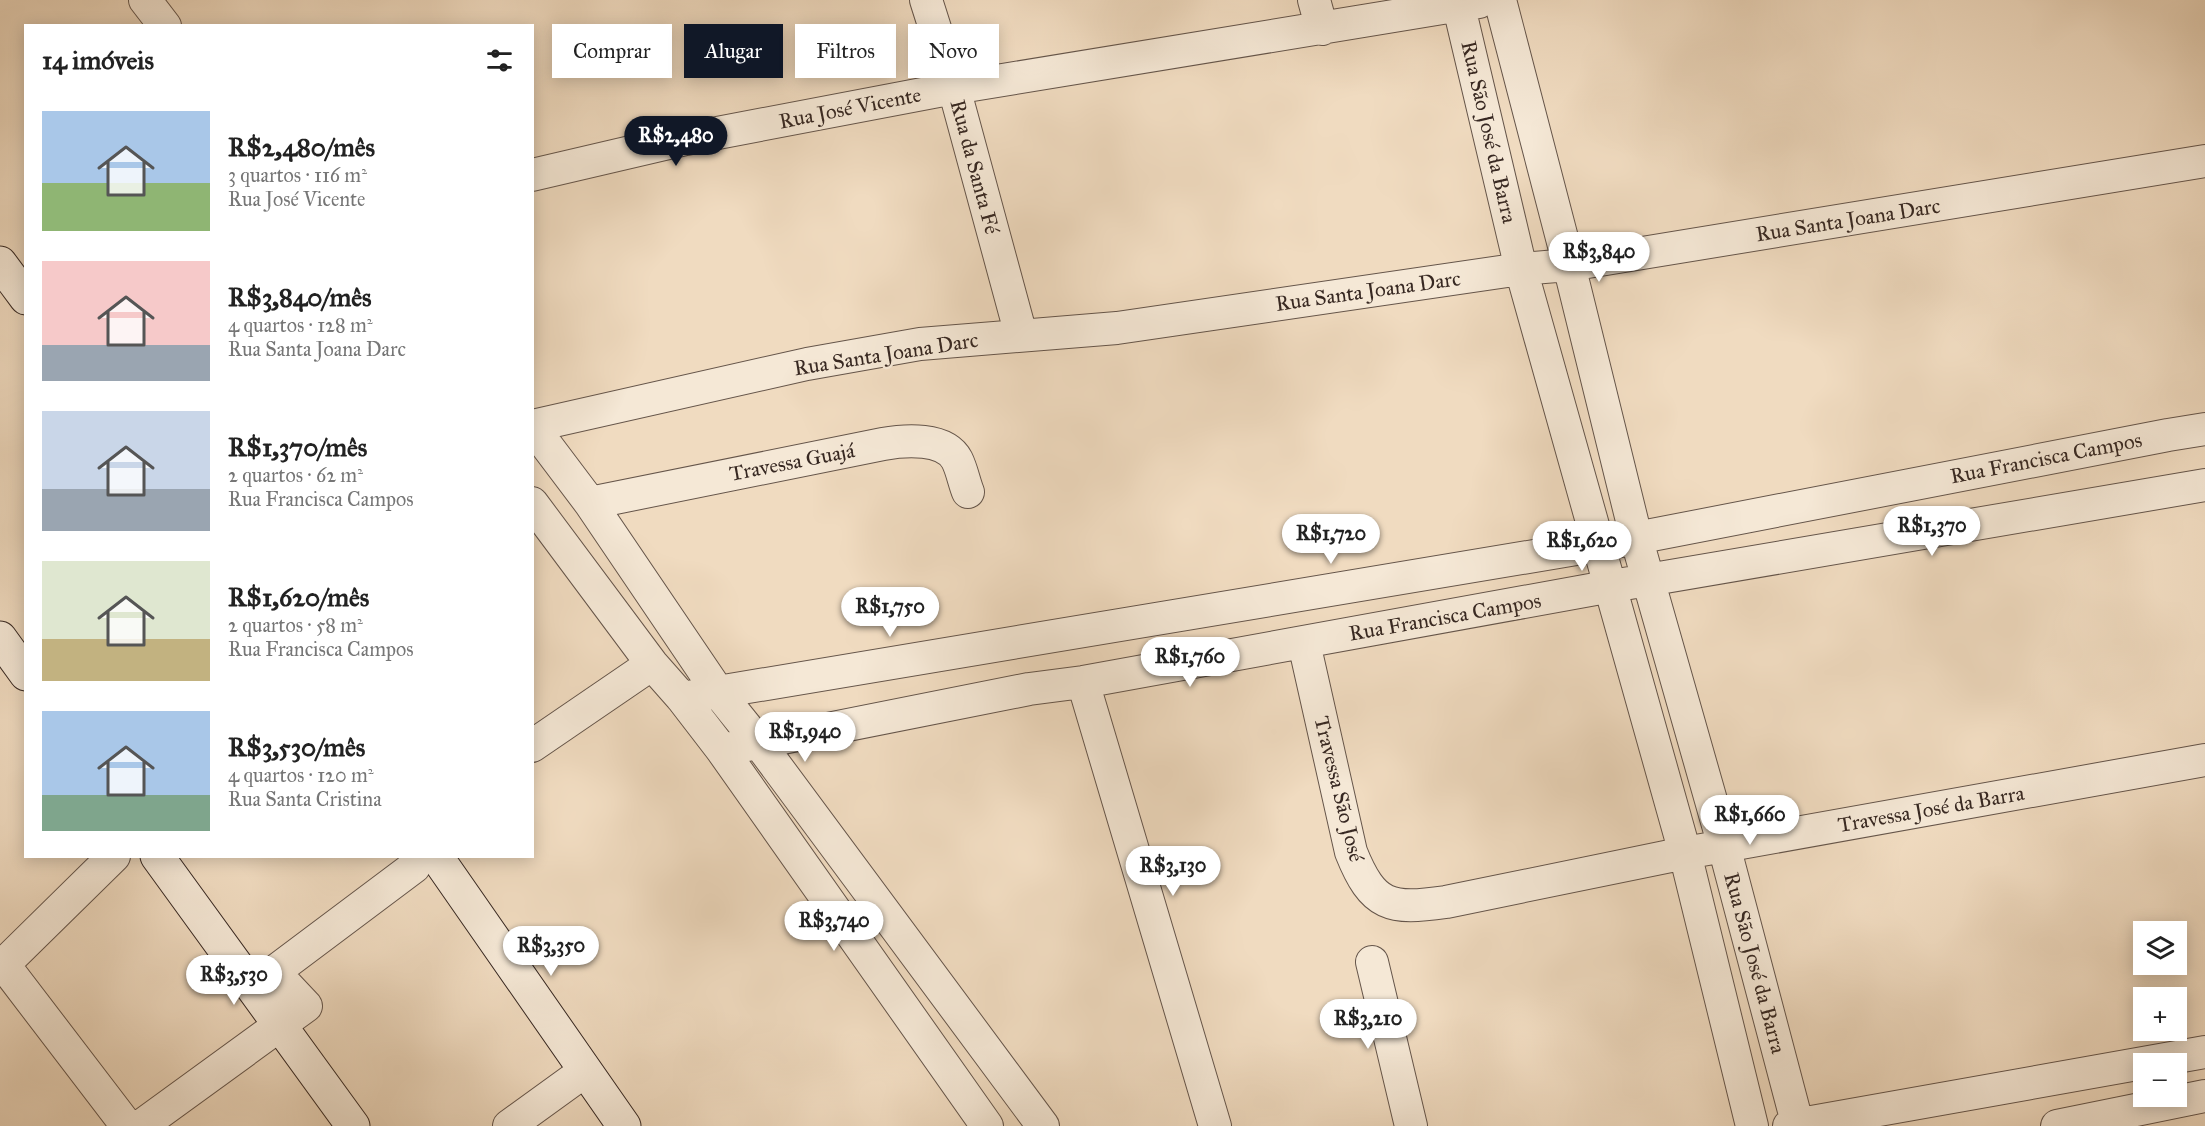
<!DOCTYPE html>
<html lang="pt">
<head>
<meta charset="utf-8">
<style>
	body { margin:0; font-family:"IM FELL Great Primer",serif; background:#f6f6f6; color:#222; height:100vh; display:flex; flex-direction:column; font-size:22px; white-space:nowrap }
	* { box-sizing:border-box; margin:0 }
	p { font-size:20px; color:#767676 }
	.icon { flex:none; width:33px; height:33px; fill:none; stroke:currentColor; stroke-width:2; stroke-linecap:round; stroke-linejoin:round }
	.map { position:relative; flex:1; overflow:hidden }
	.details { position:absolute; left:24px; top:24px; width:510px; height:834px; display:flex; flex-direction:column; background:#fff; border-radius:0px; box-shadow:0 3px 15px #0003 }
	.details>* { flex:none }
	.banner { position:absolute; left:552px; top:24px; width:570px; height:54px; display:flex; gap:12px }
	.buttons { position:absolute; left:2133px; top:921px; display:grid; gap:12px }
	.buttons a { display:grid; place-items:center; width:54px; height:54px; border-radius:0px; background:#fff; box-shadow:0 3px 15px #0003; font-size:30px }
	.price { position:absolute; translate:-50% -51px; padding:0 14px; border-radius:21px; background:#fff; color:#222; font-size:20px; line-height:39px; filter:drop-shadow(0 2px 3px #0008) }
	.price::after { content:''; position:absolute; left:50%; top:36px; width:18px; height:14px; margin-left:-9px; background:inherit; clip-path:polygon(0 0,100% 0,50% 100%) }
	.price.on { background:#111827; color:#fff }
	ul { padding:0; list-style:none }
	li { display:flex; align-items:center; gap:18px; height:150px; padding:0 18px }
	li span { display:grid; place-items:center; flex:none; width:168px; height:120px; border-radius:0px; color:#555 }
	li>.icon { margin-inline-start:auto }
	span .icon { width:72px; height:72px; fill:#fffc; stroke-width:1 }
	li b { font-size:26px }
	h2 { display:flex; justify-content:space-between; align-items:center; height:72px; padding:0 18px; font-size:26px }
	.chip { padding:0 21px; border-radius:0px; background:#fff; box-shadow:0 3px 15px #0003; font-size:21px; line-height:54px }
	.chip.on { background:#111827; color:#fff }
	.map>svg:first-child { display:block }
	.lines { fill:none; stroke-linecap:round; stroke-linejoin:round }
	.street-casing { stroke:#65554a; stroke-width:34 }
	.secondary-casing { stroke:#372822; stroke-width:35 }
	.street { stroke:#f5e8d6; stroke-width:32 }
	.secondary { stroke:#f5e8d6; stroke-width:33 }
	.labels { text-anchor:middle; stroke-width:5; stroke-linejoin:round; paint-order:stroke }
	.street-label { font-size:21px; fill:#372822; stroke:#f5e8d6 }
</style>
</head>
<body>
<div class="map">
<svg width="2205" height="1126" viewBox="0 0 2205 1126">
	<rect width="100%" height="100%" fill="#f0dbc0"/>
	<filter id="stains"><feTurbulence type="fractalNoise" baseFrequency=".00333" numOctaves="4"/><feColorMatrix values="0 0 0 0 .2 0 0 0 0 .09 0 0 0 0 .02 0 0 0 .5 -.17"/></filter>
	<radialGradient id="worn" r=".72"><stop offset=".6" stop-color="#630" stop-opacity="0"/><stop offset="1" stop-color="#630" stop-opacity=".3"/></radialGradient>
	<g class="lines">
		<g class="street-casing">
			<path id="street" d="M145,0L165,26
				M926,0L954,88L1021,335
				M1314,0L1322,29
				M1500,0L1569,265L1636,537L1724,846L1798,1126
				M1459,7L1521,269L1685,853L1752,1126
				M532,175L686,139L954,88L1479,2
				M532,503L652,664L682,698L722,750L987,1126
				M590,503L883,444C905,440 945,437 957,460C962,470 964,482 968,492
				M1304,643L1351,852C1373,907 1390,910 1446,902L1685,853L2205,760
				M1083,682L1215,1126
				M682,698L1600,545L2168,435L2205,429
				M532,746L652,664
				M722,750L1029,689L1083,682L1612,586L2205,485
				M1372,962L1411,1126
				M4,965L127,1126
				M0,968L114,856
				M141,1126L306,1006L274,972L414,867L415,856
				M509,1126L585,1071
				M1043,1126L759,743L718,692L590,503L532,426L807,364L920,344L1117,328L1521,269L1569,265L2205,161
				M1789,1126L2205,1052
				M2057,1126L2205,1096"/>
		</g>
		<g class="secondary-casing">
			<path id="secondary" d="M0,263L26,298
				M0,638L26,674
				M157,856L353,1126
				M436,856L624,1126"/>
		</g>
		<use href="#street" class="street"/>
		<use href="#secondary" class="secondary"/>
	</g>
	<g class="labels">
		<g class="street-label">
			<text transform="translate(850 108) rotate(-11)" y="7">Rua José Vicente</text>
			<text transform="translate(1489 132) rotate(77)" y="7">Rua São José da Barra</text>
			<text transform="translate(975 167) rotate(75)" y="7">Rua da Santa Fé</text>
			<text transform="translate(1848 220) rotate(-9)" y="7">Rua Santa Joana Darc</text>
			<text transform="translate(1368 291) rotate(-8)" y="7">Rua Santa Joana Darc</text>
			<text transform="translate(886 354) rotate(-9)" y="7">Rua Santa Joana Darc</text>
			<text transform="translate(2046 458) rotate(-11)" y="7">Rua Francisca Campos</text>
			<text transform="translate(792 462) rotate(-11)" y="7">Travessa Guajá</text>
			<text transform="translate(1445 617) rotate(-10)" y="7">Rua Francisca Campos</text>
			<text transform="translate(1339 789) rotate(76)" y="7">Travessa São José</text>
			<text transform="translate(1931 809) rotate(-10)" y="7">Travessa José da Barra</text>
			<text transform="translate(1755 963) rotate(75)" y="7">Rua São José da Barra</text>
		</g>
	</g>
	<rect width="100%" height="100%" filter="url(#stains)"/>
	<rect width="100%" height="100%" fill="url(#worn)"/>
</svg>
<div class="buttons">
<a><svg class="icon" aria-label="layers" viewBox="0 0 24 24"><path d="M12 4l9 5-9 5-9-5zM3 14l9 5 9-5"/></svg></a>
<a>+</a>
<a>−</a>
</div>
<b class="price on" style="left:676px;top:167px">R$2,480</b>
<b class="price" style="left:1599px;top:283px">R$3,840</b>
<b class="price" style="left:1932px;top:557px">R$1,370</b>
<b class="price" style="left:1331px;top:565px">R$1,720</b>
<b class="price" style="left:1582px;top:572px">R$1,620</b>
<b class="price" style="left:890px;top:638px">R$1,750</b>
<b class="price" style="left:1190px;top:688px">R$1,760</b>
<b class="price" style="left:805px;top:763px">R$1,940</b>
<b class="price" style="left:1750px;top:846px">R$1,660</b>
<b class="price" style="left:1173px;top:897px">R$3,130</b>
<b class="price" style="left:834px;top:952px">R$3,740</b>
<b class="price" style="left:551px;top:977px">R$3,350</b>
<b class="price" style="left:234px;top:1006px">R$3,530</b>
<b class="price" style="left:1368px;top:1050px">R$3,210</b>
<div class="banner">
<a class="chip">Comprar</a>
<a class="chip on">Alugar</a>
<a class="chip">Filtros</a>
<a class="chip">Novo</a>
</div>
<section class="details">
<h2>14 imóveis<svg class="icon" aria-label="filters" viewBox="0 0 24 24"><path d="M4 7h16M4 17h16"/><circle cx="9" cy="7" r="2"/><circle cx="15" cy="17" r="2"/></svg></h2>
<ul>
<li><span style="background:linear-gradient(#a9c7e8 60%,#8fb573 0)"><svg class="icon" aria-label="home" viewBox="0 0 24 24"><path d="M3 11l9-7 9 7M6 9v11h12V9"/></svg></span><div><b>R$2,480/mês</b><p>3 quartos · 116 m²</p><p>Rua José Vicente</p></div></li>
<li><span style="background:linear-gradient(#f6c9c9 70%,#9aa5b1 0)"><svg class="icon" aria-label="home" viewBox="0 0 24 24"><path d="M3 11l9-7 9 7M6 9v11h12V9"/></svg></span><div><b>R$3,840/mês</b><p>4 quartos · 128 m²</p><p>Rua Santa Joana Darc</p></div></li>
<li><span style="background:linear-gradient(#c9d6e8 65%,#9aa5b1 0)"><svg class="icon" aria-label="home" viewBox="0 0 24 24"><path d="M3 11l9-7 9 7M6 9v11h12V9"/></svg></span><div><b>R$1,370/mês</b><p>2 quartos · 62 m²</p><p>Rua Francisca Campos</p></div></li>
<li><span style="background:linear-gradient(#dfe7d0 65%,#c2b280 0)"><svg class="icon" aria-label="home" viewBox="0 0 24 24"><path d="M3 11l9-7 9 7M6 9v11h12V9"/></svg></span><div><b>R$1,620/mês</b><p>2 quartos · 58 m²</p><p>Rua Francisca Campos</p></div></li>
<li><span style="background:linear-gradient(#a9c7e8 70%,#7fa58c 0)"><svg class="icon" aria-label="home" viewBox="0 0 24 24"><path d="M3 11l9-7 9 7M6 9v11h12V9"/></svg></span><div><b>R$3,530/mês</b><p>4 quartos · 120 m²</p><p>Rua Santa Cristina</p></div></li>
</ul>
</section>
</div>
</body>
</html>
